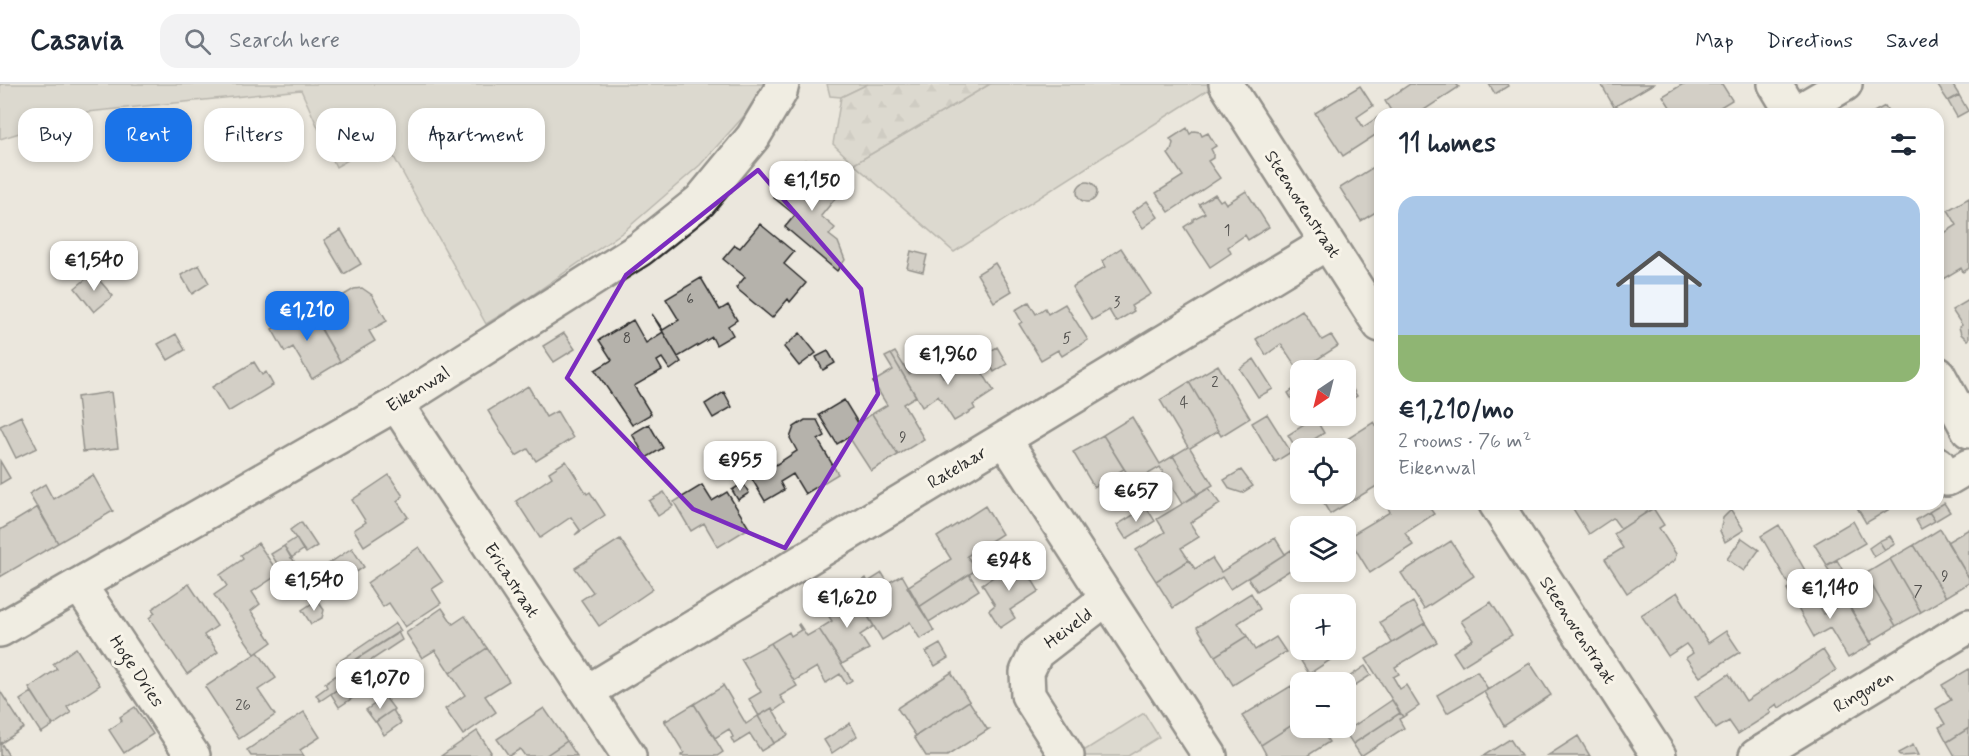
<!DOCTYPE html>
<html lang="en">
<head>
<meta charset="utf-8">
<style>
	body { margin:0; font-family:Mynerve,sans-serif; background:#f2f2f3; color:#1f2937; height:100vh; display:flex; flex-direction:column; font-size:22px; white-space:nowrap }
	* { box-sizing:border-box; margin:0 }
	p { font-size:20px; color:#747a83 }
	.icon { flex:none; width:33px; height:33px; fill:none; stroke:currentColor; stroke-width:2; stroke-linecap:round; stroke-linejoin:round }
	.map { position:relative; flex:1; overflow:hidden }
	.side { position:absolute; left:1374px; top:24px; width:570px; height:402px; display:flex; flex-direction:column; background:#fff; border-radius:18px; box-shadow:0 3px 9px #0003 }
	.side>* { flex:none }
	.guide { position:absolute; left:18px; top:24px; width:570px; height:54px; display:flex; gap:12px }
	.needle { width:39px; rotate:215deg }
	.buttons { position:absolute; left:1290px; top:276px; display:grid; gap:12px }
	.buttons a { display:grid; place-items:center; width:66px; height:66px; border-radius:12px; background:#fff; box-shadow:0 3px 9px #0003; font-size:30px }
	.price { position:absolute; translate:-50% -51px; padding:0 14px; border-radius:12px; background:#fff; color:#222; font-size:20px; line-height:39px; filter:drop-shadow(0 2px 3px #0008) }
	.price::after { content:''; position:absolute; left:50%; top:36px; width:18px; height:14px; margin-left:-9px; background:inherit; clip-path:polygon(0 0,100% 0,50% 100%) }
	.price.current { background:#1a73e8; color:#fff }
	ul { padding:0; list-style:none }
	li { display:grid; align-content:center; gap:12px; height:318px; padding:0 24px }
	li+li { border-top:2px solid #e0e1e3 }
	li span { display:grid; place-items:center; height:186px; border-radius:18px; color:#555 }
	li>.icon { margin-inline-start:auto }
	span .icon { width:108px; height:108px; fill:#fffc; stroke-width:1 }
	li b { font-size:26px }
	h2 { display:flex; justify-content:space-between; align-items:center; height:72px; padding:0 24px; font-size:26px }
	.tag { padding:0 21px; border-radius:18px; background:#fff; box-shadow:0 3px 9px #0003; font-size:21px; line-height:54px }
	.tag.current { background:#1a73e8; color:#fff }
	header { display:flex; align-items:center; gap:36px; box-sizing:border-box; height:84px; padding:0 30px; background:#fff; border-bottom:2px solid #e0e1e3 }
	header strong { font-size:28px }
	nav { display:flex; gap:33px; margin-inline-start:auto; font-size:21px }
	.search { width:420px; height:54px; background:#f2f2f3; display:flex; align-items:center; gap:15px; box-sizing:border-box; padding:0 21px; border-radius:18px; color:#747a83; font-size:22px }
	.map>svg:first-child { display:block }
	.green { fill:#cbc8bf; stroke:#7b7a75; stroke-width:1.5 }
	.forest { fill:url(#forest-firs); stroke:#7b7a75; stroke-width:1.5 }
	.building { fill:#b5b2ab; stroke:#2b2b2b; stroke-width:1.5 }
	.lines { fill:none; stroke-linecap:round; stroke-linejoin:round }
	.street-casing { stroke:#2b2b2b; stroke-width:38 }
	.secondary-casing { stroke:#2b2b2b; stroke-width:38 }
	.street { stroke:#f7f3e8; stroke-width:33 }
	.secondary { stroke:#f7f3e8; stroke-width:33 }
	.marked { fill:none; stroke:#7b2cbf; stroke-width:4.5; stroke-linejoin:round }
	.labels { text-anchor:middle; stroke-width:6; stroke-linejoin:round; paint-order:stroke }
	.number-label { font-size:15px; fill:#4e4d4b }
	.street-label { font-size:18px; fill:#2b2b2b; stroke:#f7f3e8 }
</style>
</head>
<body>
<header>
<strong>Casavia</strong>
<div class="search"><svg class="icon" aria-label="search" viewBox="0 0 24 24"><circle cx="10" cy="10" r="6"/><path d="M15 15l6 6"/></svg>Search here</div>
<nav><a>Map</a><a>Directions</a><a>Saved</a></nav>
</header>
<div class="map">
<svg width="1969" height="672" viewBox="0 0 1969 672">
	<defs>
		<pattern id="forest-firs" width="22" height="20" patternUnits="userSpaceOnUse" patternTransform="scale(1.5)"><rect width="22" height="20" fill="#cbc8bf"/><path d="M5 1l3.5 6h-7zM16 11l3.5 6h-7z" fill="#aeaca4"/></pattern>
	</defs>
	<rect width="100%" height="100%" fill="#ebe7dd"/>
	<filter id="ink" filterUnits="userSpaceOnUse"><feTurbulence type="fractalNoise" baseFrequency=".0167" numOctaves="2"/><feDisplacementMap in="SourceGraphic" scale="12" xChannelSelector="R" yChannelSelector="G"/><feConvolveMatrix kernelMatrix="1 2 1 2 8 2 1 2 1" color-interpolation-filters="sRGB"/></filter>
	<g filter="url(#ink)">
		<path class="green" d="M0,0H764L744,32L700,81L623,148L528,214L486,240L384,55L336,83L301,6L87,28L0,55Z
			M827,0H868L841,13L830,12Z
			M990,0H1212L1214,2L954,168L854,80Z
			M1144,629L1159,653L1128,672H1085L1082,668Z"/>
		<path class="forest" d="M868,0H990L854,80L833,60L841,13Z"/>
		<path class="building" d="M1410,0H1456L1459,3L1418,30H1393L1385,17Z
			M1489,0H1507L1508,2L1495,10Z
			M1601,0H1653L1614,23Z
			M1683,0H1722L1732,16L1709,30H1665L1672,26L1663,12Z
			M1941,0H1952L1959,11L1948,17L1938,2Z
			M1360,2L1373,22L1357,33L1363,43L1378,33L1380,37V48L1343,72L1315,29Z
			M1959,11L1968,27L1957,33L1948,17Z
			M1885,22L1890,30H1870Z
			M1187,44L1190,50L1194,47L1200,48L1202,52L1208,49L1216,62L1211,65L1213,69V74L1208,77L1220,94L1169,128L1156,109L1183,92L1168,70L1171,67L1173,59L1170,55Z
			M805,76L842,106L821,132L835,144L829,151L838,158L845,176L837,187L785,143L795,131L774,114Z
			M1380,79V128L1379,126L1361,137L1340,104Z
			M1077 108a10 10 0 1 1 20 0a10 10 0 1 1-20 0Z
			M1246,107L1269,143L1248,156L1245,151L1228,163L1231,169L1210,183L1184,143L1193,137V135L1205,129L1199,120L1215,110L1220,117L1223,115L1226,120Z
			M1969,114V184L1963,188L1961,184L1938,198V153L1957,141L1948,126Z
			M1147,117L1158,133L1143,144L1132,128Z
			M760,140L794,168L784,180L806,199L790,218L788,215L772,234L736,204L745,193L723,175L735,161L740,164Z
			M341,146L361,180L344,190L324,156Z
			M1121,164L1151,210L1131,222L1134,227L1116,238L1109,226L1092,236L1072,203L1105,183L1102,177Z
			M911,167L927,171L923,188L907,184Z
			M995,179L1012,207L994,218L977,190Z
			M199,181L209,199L192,210L181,191Z
			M93,189L113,212L94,228L75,204Z
			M701,194L720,226L728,221L737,236L728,242L733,251L716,261L712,253L678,273L652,230L663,246L679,236L666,215Z
			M362,204L372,211L387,237L369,247L375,257L340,278L312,230L354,205Z
			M1969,216V255L1967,256L1961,250L1959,243L1962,241L1952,226Z
			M1029,218L1036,230L1045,224L1048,230L1065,220L1088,256L1062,272L1058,266L1041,276L1019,240L1022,238L1015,226Z
			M309,223L340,278L312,295L293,263L285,268L272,245Z
			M1302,226L1322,256L1331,251L1338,262L1299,287L1281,260L1266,271L1256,255Z
			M633,236L646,259L663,248L681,278L670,286L662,274L657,277L662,286L634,302L651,330L632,341L595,286L612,276L599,256Z
			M564,249L575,265L554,278L543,262Z
			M800,249L816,269L799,282L784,263Z
			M176,250L185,266L168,276L158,260Z
			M997,263L1007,280L994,288L984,271Z
			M828,267L835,279L823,286L816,273Z
			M895,268L909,290L932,275L943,293L973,274L994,307L973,321L975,325L954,337L938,312L922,323L891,270Z
			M891,270L916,312L903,320L924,355L898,371L872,330L887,321L873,298L893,286L885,273Z
			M1254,275L1273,305L1258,313L1240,285Z
			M254,278L262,291L266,288L273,301L228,328L212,303Z
			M1335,278L1341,286H1322Z
			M1218,281L1250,334L1221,352L1189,298Z
			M1346,294L1357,312L1346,319Z
			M1189,298L1218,347L1190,364L1213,401L1197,410L1173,372L1188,363L1160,316Z
			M1300,301V322L1297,324L1288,309Z
			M528,302L546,333L557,327L573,354L536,377L528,365L516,372L488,327Z
			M111,308L118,364L83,368L77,313Z
			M724,308L732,323L713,334L705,320Z
			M844,316L858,339L872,330L898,371L871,387L849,353L837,360L819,331Z
			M1267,330L1291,368L1275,378L1252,339Z
			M21,332L37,364L16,374L0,342Z
			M1132,333L1160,380L1173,372L1197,410L1182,420L1160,383L1133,399L1103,351Z
			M1315,334L1324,349L1297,366L1288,351Z
			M805,336H817L825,352L818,356L838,390L805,410L793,390L780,398L784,406L765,417L740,375L757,365L771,384L797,367L790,354L794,343Z
			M1374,338L1380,347V383L1378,384L1380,388V400L1330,430L1321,415L1331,410H1346V400L1349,398L1346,393V364H1333Z
			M649,340L663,364L646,374L632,350Z
			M1103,351L1124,385L1094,403L1073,368Z
			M0,377L10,394L0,400Z
			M566,377L587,410L590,408L605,431L575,451L580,446L571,433L540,454L516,417L552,393L549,388Z
			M1241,386L1253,402L1242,409L1230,405L1224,396Z
			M93,391L113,427L58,459L29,410L45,400L53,415Z
			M389,391L403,412L397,417L408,433L364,462L354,446L366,438L352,416Z
			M743,399L749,409L738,416L732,406Z
			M702,401L712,417L727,408L749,444L718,463L704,439L691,447L674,418Z
			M1209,404L1220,420L1190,439L1199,453L1181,464L1189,476L1156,497L1136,466L1165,448L1157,435Z
			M664,408L673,422L658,432L649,417Z
			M1944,419L1950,428L1935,437L1929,428Z
			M1386,420H1427L1434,430L1405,449L1413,461L1370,489L1348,453L1390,428Z
			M1570,420H1660L1621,445L1613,434L1589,450Z
			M1855,420H1898L1866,439Z
			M985,422L1002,450L967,472L976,486L919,523L907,503L951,475L937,453Z
			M38,423L58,459L0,493V446Z
			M1146,423L1155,437L1126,455L1117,441Z
			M1653,424L1664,441L1659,444L1676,470L1675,476L1627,509L1605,475L1623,464L1614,450Z
			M1731,426L1744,446L1725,458L1720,447L1723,434Z
			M1929,428L1935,437L1921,445L1916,436Z
			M1853,437L1865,459L1827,481L1814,460Z
			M301,438L317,462L306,469L290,446Z
			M1779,441L1806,488L1788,499L1761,452Z
			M1940,445L1969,494V499L1946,513L1914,461Z
			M1969,445V494L1947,458Z
			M1890,452L1895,460L1885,466L1879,457Z
			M296,454L303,466L291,474L284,462Z
			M1275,454L1285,470L1230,505L1222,493L1173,524L1156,497L1189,476L1195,485L1212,474L1221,488Z
			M1742,454L1759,466L1744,487L1727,475Z
			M620,455L653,505L599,542L581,516L593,508L575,484Z
			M1451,457L1474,492L1424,525L1401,489Z
			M1879,457L1885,466L1874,473L1869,464Z
			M258,459L279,490L252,508L260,520L251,527L272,558L255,570L214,511L227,502L220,491L243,475L241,471Z
			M1914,461L1946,513L1921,528L1890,475Z
			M284,462L300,486L287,495L271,470Z
			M419,463L443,498L432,505L441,519L405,543L389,519L383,523L367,499Z
			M352,464L364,483L317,514L309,502L322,494L318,487Z
			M1291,466L1300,480L1257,507L1248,494Z
			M1890,475L1921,528L1896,542L1865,490Z
			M1020,476L1039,507L1010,526L1015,534L1000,544L989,526L995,521L982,500Z
			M1837,476L1842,485L1832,491L1826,482Z
			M882,489L888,499L902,491L934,547L920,555L910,538L882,556L854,509L856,507L853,503L866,494L868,498Z
			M969,490L979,506L929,538L919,523Z
			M1865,490L1896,542L1870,558L1839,506Z
			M1804,495L1824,530L1846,517L1872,560L1848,574L1830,544L1814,553L1787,505Z
			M189,500L217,542L204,551L206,555L208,554L218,568L187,590L149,534L155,529L152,525Z
			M1677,508L1708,559L1726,547L1740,568L1700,593L1686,574L1693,569L1686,560L1668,572L1641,531Z
			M854,509L874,542L860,551L869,565L842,580L819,545L832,537L824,525L825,524L829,529L838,524L836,519Z
			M1251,509L1260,525L1238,539L1247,552L1215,572L1197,543Z
			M317,516L324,526L322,534L311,540L302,526Z
			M1413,518L1425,539L1392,559L1380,538Z
			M1491,518L1512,551L1462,582L1453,568L1473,555L1461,537Z
			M442,524L453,540L465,532L487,564L450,589L435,566L422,574L406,549Z
			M396,539L401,547L341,585L337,579Z
			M1425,539L1437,558L1395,583L1399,590L1393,593L1400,605L1406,601L1419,622L1403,633L1366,575Z
			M799,540L807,552L819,545L852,596L846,600L840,590L826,599L817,583L794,597L771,559L789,548L791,552L801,546L798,541Z
			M1348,546L1356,559L1309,590L1301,577L1318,566H1346V548Z
			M398,548L402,556L346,593L341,585Z
			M1247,552L1255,566L1276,553L1286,568L1233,601L1215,572Z
			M771,559L797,602L780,612L785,619L774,627L772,624L759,632L749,615L761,608L741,575Z
			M1300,559V566H1318L1301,577L1293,564Z
			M940,560L948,574L935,582L926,568Z
			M76,564L100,601L67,623L71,629L53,641L29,604L57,585L53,580Z
			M487,564L509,597L485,612L496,628L463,651L445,625L465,611L450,589Z
			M1823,566L1836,586L1779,624L1777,620L1769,626L1771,629L1738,650L1729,637L1716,645L1695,613L1729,590L1746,617Z
			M258,568L276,594L258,606L275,631L239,655L205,603Z
			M1530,579L1551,611L1504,642L1484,608Z
			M1365,582L1371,591L1354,602L1349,593Z
			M1969,585V644L1947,658L1939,643L1945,640L1936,625L1951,616L1942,601Z
			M1477,587L1488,605L1447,629L1437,611Z
			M341,588L348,598L320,617L316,611L327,603L325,599Z
			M952,588V590L969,617L916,652L897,624Z
			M348,598L357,611L339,623L331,610Z
			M723,601L746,640L758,632L774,659L761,667L750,650L734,660L731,654L733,653L729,645L715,654L694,620L722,603Z
			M1291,602L1300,617V636L1261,661L1242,632Z
			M0,607L24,644L1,659L9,672H0Z
			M32,608L53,641L41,649L20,616Z
			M385,613L394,625L375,638L366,626Z
			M1392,616L1400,629L1353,660L1345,648Z
			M969,617L987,645H989L947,672H926L914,653Z
			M694,620L723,668L717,672H681V671L684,669L664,636L666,635V637Z
			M135,623L153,650L124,669L109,646L122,637L120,633Z
			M544,624L567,657L545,672H525L520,665L509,672L497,655Z
			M772,624L788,651L774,659L758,632Z
			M393,626L401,639L384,651L376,638Z
			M304,628L320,653L300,666L304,672H251L247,666Z
			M1400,629L1403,633L1399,635L1404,644L1361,672L1353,660Z
			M1300,636V644H1320L1329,658L1307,672H1267L1261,661Z
			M850,639L857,652L832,669L824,656Z
			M1969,644V672H1955L1947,658Z
			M477,647L491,668L485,672H441Z
			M1578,652L1590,672H1547Z
			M1510,655L1521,672H1483Z
			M567,657L577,672H545Z
			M1913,661L1918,671L1900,672L1898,669Z"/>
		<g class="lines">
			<g class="street-casing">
				<path id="street" d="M1226,0L1380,241
					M1775,0L1793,30
					M1794,30L1845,0
					M1938,290L1969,347
					M1004,355L1107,514L1036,569L1027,588L1028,611L1067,672
					M1938,380L1947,395L1969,382
					M1496,420L1659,672
					M80,502L193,672
					M1107,514L1210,672
					M0,546L396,320
					M587,608L1327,159
					M1756,672L1969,542"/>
			</g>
			<g class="secondary-casing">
				<path id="secondary" d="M629,672L396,320L640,165L700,117L753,53L780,8L782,0"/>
			</g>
			<use href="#street" class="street"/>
			<use href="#secondary" class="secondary"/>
		</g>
	</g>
	<path d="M0 0H1969V672H0ZM758,86L861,205L878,310L785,464L693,425L567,294L626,191Z" fill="#ebe7dd" fill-opacity=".55" fill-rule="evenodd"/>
	<path class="marked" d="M758,86L861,205L878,310L785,464L693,425L567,294L626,191Z"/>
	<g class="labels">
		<g class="number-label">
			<text x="1227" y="151">1</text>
			<text x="690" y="220">6</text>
			<text x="1117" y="223">3</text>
			<text x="627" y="259">8</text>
			<text x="1067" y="259">5</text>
			<text x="1215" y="303">2</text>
			<text x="1184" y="323">4</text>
			<text x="903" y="358">9</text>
			<text x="1945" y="497">9</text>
			<text x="1918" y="512">7</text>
			<text x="243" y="626">26</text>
		</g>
		<g class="street-label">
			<text transform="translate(1303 120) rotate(57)" y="6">Steenovenstraat</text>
			<text transform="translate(418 305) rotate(-32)" y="6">Eikenwal</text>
			<text transform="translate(957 383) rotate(-31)" y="6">Ratelaar</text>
			<text transform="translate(512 496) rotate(57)" y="6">Ericastraat</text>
			<text transform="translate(1068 544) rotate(-37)" y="6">Heiveld</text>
			<text transform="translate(1578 546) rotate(57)" y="6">Steenovenstraat</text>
			<text transform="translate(137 587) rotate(56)" y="6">Hoge Dries</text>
			<text transform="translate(1863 607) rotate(-31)" y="6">Ringoven</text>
		</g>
	</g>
</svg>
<div class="buttons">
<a><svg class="needle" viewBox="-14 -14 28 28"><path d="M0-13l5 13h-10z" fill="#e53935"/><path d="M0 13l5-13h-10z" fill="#747a83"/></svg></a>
<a><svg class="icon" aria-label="locate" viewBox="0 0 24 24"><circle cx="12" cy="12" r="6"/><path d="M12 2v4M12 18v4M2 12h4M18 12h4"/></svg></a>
<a><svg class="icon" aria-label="layers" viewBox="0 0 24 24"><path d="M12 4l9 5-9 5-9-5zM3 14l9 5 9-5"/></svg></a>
<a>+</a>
<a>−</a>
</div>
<b class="price" style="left:812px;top:128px">€1,150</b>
<b class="price" style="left:94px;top:208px">€1,540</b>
<b class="price current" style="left:307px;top:258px">€1,210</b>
<b class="price" style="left:948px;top:302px">€1,960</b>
<b class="price" style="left:740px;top:408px">€955</b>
<b class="price" style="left:1136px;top:439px">€657</b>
<b class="price" style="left:1009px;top:508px">€948</b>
<b class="price" style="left:314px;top:528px">€1,540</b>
<b class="price" style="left:1830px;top:536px">€1,140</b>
<b class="price" style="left:847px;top:545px">€1,620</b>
<b class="price" style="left:380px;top:626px">€1,070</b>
<div class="guide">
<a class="tag">Buy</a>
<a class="tag current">Rent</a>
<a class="tag">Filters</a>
<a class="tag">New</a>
<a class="tag">Apartment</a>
</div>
<section class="side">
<h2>11 homes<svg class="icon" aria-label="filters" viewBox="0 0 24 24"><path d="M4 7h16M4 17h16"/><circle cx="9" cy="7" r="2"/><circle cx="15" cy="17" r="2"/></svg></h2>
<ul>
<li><span style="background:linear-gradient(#a9c7e8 75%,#8fb573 0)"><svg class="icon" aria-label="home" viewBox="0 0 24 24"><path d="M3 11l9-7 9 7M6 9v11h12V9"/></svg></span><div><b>€1,210/mo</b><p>2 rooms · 76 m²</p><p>Eikenwal</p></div></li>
</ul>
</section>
</div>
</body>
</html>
